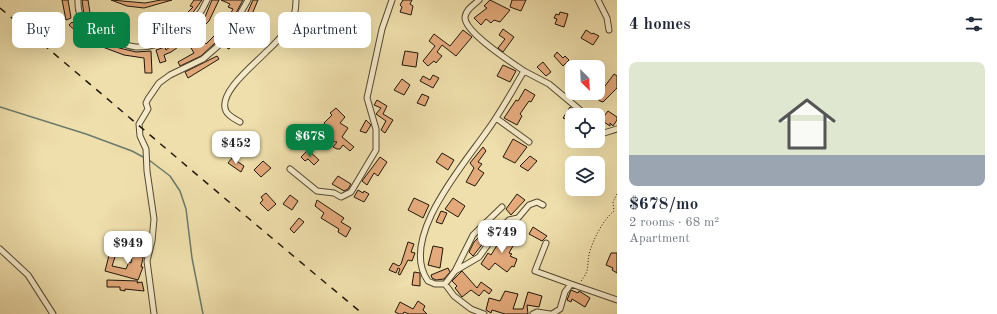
<!DOCTYPE html>
<html lang="en">
<head>
<meta charset="utf-8">
<style>
	body { margin:0; font-family:"Old Standard TT",serif; background:#f2f2f3; color:#1f2937; height:100vh; display:flex; flex-direction:column; font-size:15px; white-space:nowrap }
	* { box-sizing:border-box; margin:0 }
	p { font-size:13px; color:#747a83 }
	.icon { flex:none; width:22px; height:22px; fill:none; stroke:currentColor; stroke-width:2; stroke-linecap:round; stroke-linejoin:round }
	.map { position:relative; flex:1; overflow:hidden }
	.sheet { display:flex; flex-direction:column; background:#fff; width:380px }
	.sheet>* { flex:none }
	.hud { position:absolute; left:12px; top:12px; width:380px; height:36px; display:flex; gap:8px }
	.needle { width:26px; rotate:156deg }
	.fabs { position:absolute; left:565px; top:60px; display:grid; gap:8px }
	.fabs a { display:grid; place-items:center; width:40px; height:40px; border-radius:8px; background:#fff; box-shadow:0 4px 16px #0002; font-size:20px }
	.price { position:absolute; translate:-50% -34px; padding:0 9px; border-radius:8px; background:#fff; color:#222; font-size:13px; line-height:26px; filter:drop-shadow(0 1px 2px #0008) }
	.price::after { content:''; position:absolute; left:50%; top:24px; width:12px; height:9px; margin-left:-6px; background:inherit; clip-path:polygon(0 0,100% 0,50% 100%) }
	.price.on { background:#0b8043; color:#fff }
	ul { padding:0; list-style:none }
	li { display:grid; align-content:center; gap:8px; height:212px; padding:0 12px }
	li span { display:grid; place-items:center; height:124px; border-radius:8px; color:#555 }
	li>.icon { margin-inline-start:auto }
	span .icon { width:72px; height:72px; fill:#fffc; stroke-width:1 }
	li b { font-size:17px }
	h2 { display:flex; justify-content:space-between; align-items:center; height:48px; padding:0 12px; font-size:17px }
	.tag { padding:0 14px; border-radius:8px; background:#fff; box-shadow:0 4px 16px #0002; font-size:14px; line-height:36px }
	.tag.on { background:#0b8043; color:#fff }
	main { display:flex; flex:1; min-height:0 }
	.map>svg:first-child { display:block }
	.lines { fill:none; stroke-linecap:round; stroke-linejoin:round }
	.stream { stroke:#6a7a6b; stroke-width:1.5 }
	.building { fill:#e4aa7c; stroke:#21170a }
	.street-casing { stroke:#544932; stroke-width:7 }
	.path { stroke:#21170a; stroke-width:1; stroke-dasharray:1 2; stroke-linecap:butt }
	.street { stroke:#f5eac9; stroke-width:5 }
	.rail { stroke:#21170a; stroke-width:1.5; stroke-dasharray:7 7; stroke-linecap:butt }
</style>
</head>
<body>
<main>
<div class="map">
<svg width="617" height="314" viewBox="0 0 617 314">
	<rect width="100%" height="100%" fill="#efdfac"/>
	<filter id="stains"><feTurbulence type="fractalNoise" baseFrequency=".005" numOctaves="4"/><feColorMatrix values="0 0 0 0 .2 0 0 0 0 .09 0 0 0 0 .02 0 0 0 .5 -.17"/></filter>
	<radialGradient id="worn" r=".72"><stop offset=".6" stop-color="#630" stop-opacity="0"/><stop offset="1" stop-color="#630" stop-opacity=".3"/></radialGradient>
	<g class="lines">
		<path class="stream" d="M0,107L86,134L132,151L145,158
			M149,160L170,176L180,191L186,209L192,258L203,314"/>
	</g>
	<path class="building" d="M62,0H68L71,18L66,20Z
		M82,0H88L91,19L87,20L84,15Z
		M111,0L145,3L161,0H172L144,8L127,6Z
		M194,0H202L187,21L166,37L153,41L151,36L164,31L177,23L193,7L190,6Z
		M212,0H219L209,21L197,33L206,44L224,26L233,9L228,7L230,4L221,0H243L229,26L215,43L201,56L180,66L178,62L194,53L191,48L199,43L194,36L171,52L164,55L166,61L160,63L156,50L165,47L166,50L190,31L191,33L200,23L198,22L203,15L205,17Z
		M253,0H258L250,19L246,16Z
		M403,0H412L410,4L413,6L411,15L400,12L402,7L400,5Z
		M490,0L510,10L500,22L494,20L491,23L486,19L481,25L474,18L487,8L484,6Z
		M512,0H526L521,11L510,7Z
		M560,12L568,14L564,27L555,24L557,19L554,18L556,14L559,15Z
		M93,19L113,28L111,34L91,23Z
		M72,22L81,31L107,45L136,52L151,51L152,73H145L144,58L124,55L92,43L80,35L69,25Z
		M240,27L244,29L229,49L227,48Z
		M503,29L514,37L503,52L498,48L505,39L499,35Z
		M463,30L472,37L456,56L442,45L437,52L442,56L436,63L434,61L428,66L423,61L435,46L429,41L434,34L450,46Z
		M586,30L592,34L593,33L599,36L593,45L581,38Z
		M405,51L418,53L416,67L402,65Z
		M557,52L563,58L565,56L569,60L563,66L554,56Z
		M217,56L219,59L188,78L185,72Z
		M543,62L551,72L546,76L537,67Z
		M503,65L516,71L510,82L497,76Z
		M614,74L617,76V88L603,102L600,101L596,98Z
		M433,75L439,78L433,88L420,81L423,76L430,80Z
		M402,79L410,85L404,95L394,90Z
		M525,89L535,95L531,102L529,101L520,114L522,116L517,125L504,118L516,100L518,101Z
		M422,94L429,97L425,106L417,103Z
		M377,100L387,106L383,114L393,120L385,133L381,130L386,121L376,114L381,108L374,105Z
		M570,107L577,113L575,115H572V122L563,118Z
		M336,108L345,117L340,123L348,128L342,137L354,147L350,151L343,145L340,149H337L333,147L337,142L328,141L330,130L324,123L332,115L330,113Z
		M608,111L617,117V120L613,126L610,123V126L604,122L605,120L602,119Z
		M366,120L371,125L366,133L360,131Z
		M316,129L319,133L306,144L302,146L300,143L295,144L293,141L300,137L302,139Z
		M513,139L527,147L515,163L503,157Z
		M483,147L486,151L478,162L482,164L478,169L484,173L475,186L466,182L474,168L470,163Z
		M308,150L319,160L314,165L308,159L305,161L301,157Z
		M442,153L454,160L448,170L436,162Z
		M530,156L537,161L528,171L520,166Z
		M380,157L387,162L378,176L374,173L367,185L362,181Z
		M232,158L244,166L241,172L228,163Z
		M263,161L271,168L261,177L254,170Z
		M338,176L351,184L348,189L344,191L332,184Z
		M358,190L363,193L364,191L369,194L364,202L354,197Z
		M266,193L276,204L268,211L260,203L263,200L261,197Z
		M517,194L525,200L511,215L506,209Z
		M290,195L298,201L292,210L283,204Z
		M414,198L429,205L423,218L408,210Z
		M453,198L465,206L458,217L445,209Z
		M317,200L344,218L341,222L351,228L346,237L338,232L339,229L321,218L324,213L315,206Z
		M441,211L447,213L442,224L436,222Z
		M299,218L304,222L294,233L290,229Z
		M533,227L547,236L542,241L529,234Z
		M132,234L139,236L138,245L130,243Z
		M504,234L510,237L514,234L518,237L509,253L512,254L510,256L517,259L514,267L512,266L507,272L495,263L489,270L481,264L488,253L491,255Z
		M485,235L488,237L473,256L469,252L474,242L479,237L482,239Z
		M408,242L414,244L411,252L415,253L412,261L408,260L400,275L398,274L400,269L398,268L396,273L389,270L393,263L399,266L401,264Z
		M433,246L443,248L440,268L428,265Z
		M134,247L145,249L141,267H143L138,280L105,271L109,255L115,257L112,266L126,269L129,262L131,263Z
		M611,253H617V273L612,270L613,268L606,265Z
		M448,268L450,272L444,279L436,280L432,278L431,275Z
		M462,271L477,288L481,282L492,290L489,294L484,290L479,296L471,290L462,297L455,288L457,286L452,281Z
		M414,272L420,273V286L412,285Z
		M107,280L138,281L137,283L142,282L144,291L125,289V291L120,290V287H107Z
		M571,290L578,293L579,291L590,298L585,307L572,299L571,302L567,300Z
		M505,291L518,294L513,309H523L528,292L542,296L539,307L527,305L528,314H505L492,310L491,313L486,310L489,298L500,301Z
		M418,301L425,306L423,310L427,314H409L404,312L403,314H399L395,312L400,302L413,309Z"/>
	<g class="lines">
		<g class="street-casing">
			<path id="street" d="M78,0C77,22 89,30 107,37C116,41 126,46 136,47C166,48 196,27 207,0
				M479,0C474,5 466,9 465,17C464,32 511,62 524,71C512,91 501,112 487,131C464,164 398,239 428,281L435,284H445L454,296L471,309L484,314
				M598,0L607,18L609,30
				M524,71L549,84L586,115
				M496,118L529,142
				M240,122C235,119 228,116 226,111C217,93 256,63 266,52C275,44 284,34 290,24C295,17 296,8 296,0
				M598,126L604,133L617,129
				M290,169L317,191L334,193L341,197L351,192L376,150V129L367,98L382,29L392,0
				M546,243L535,271L571,284
				M0,249L28,275L53,314
				M455,271L479,257L497,232L509,220L518,218L529,205L537,202L543,205
				M445,284L455,271L473,235L502,207
				M154,314L147,261L152,241L154,219L147,171L146,149L140,136L139,124L148,109L146,103L148,99L159,83L170,75L203,59L218,46L232,28L248,0
				M533,314L537,312L550,314
				M552,314L560,309L565,292L571,284L617,300"/>
		</g>
		<path class="path" d="M581,281C591,269 586,264 590,251C594,238 603,220 614,211L613,202L617,194"/>
		<use href="#street" class="street"/>
		<path class="rail" d="M0,8C121,110 241,213 363,314"/>
	</g>
	<rect width="100%" height="100%" filter="url(#stains)"/>
	<rect width="100%" height="100%" fill="url(#worn)"/>
</svg>
<div class="fabs">
<a><svg class="needle" viewBox="-14 -14 28 28"><path d="M0-13l5 13h-10z" fill="#e53935"/><path d="M0 13l5-13h-10z" fill="#747a83"/></svg></a>
<a><svg class="icon" aria-label="locate" viewBox="0 0 24 24"><circle cx="12" cy="12" r="6"/><path d="M12 2v4M12 18v4M2 12h4M18 12h4"/></svg></a>
<a><svg class="icon" aria-label="layers" viewBox="0 0 24 24"><path d="M12 4l9 5-9 5-9-5zM3 14l9 5 9-5"/></svg></a>
</div>
<b class="price on" style="left:310px;top:158px">$678</b>
<b class="price" style="left:236px;top:165px">$452</b>
<b class="price" style="left:502px;top:254px">$749</b>
<b class="price" style="left:128px;top:265px">$949</b>
<div class="hud">
<a class="tag">Buy</a>
<a class="tag on">Rent</a>
<a class="tag">Filters</a>
<a class="tag">New</a>
<a class="tag">Apartment</a>
</div>
</div>
<section class="sheet">
<h2>4 homes<svg class="icon" aria-label="filters" viewBox="0 0 24 24"><path d="M4 7h16M4 17h16"/><circle cx="9" cy="7" r="2"/><circle cx="15" cy="17" r="2"/></svg></h2>
<ul>
<li><span style="background:linear-gradient(#dfe7d0 75%,#9aa5b1 0)"><svg class="icon" aria-label="home" viewBox="0 0 24 24"><path d="M3 11l9-7 9 7M6 9v11h12V9"/></svg></span><div><b>$678/mo</b><p>2 rooms · 68 m²</p><p>Apartment</p></div></li>
</ul>
</section>
</main>
</body>
</html>
